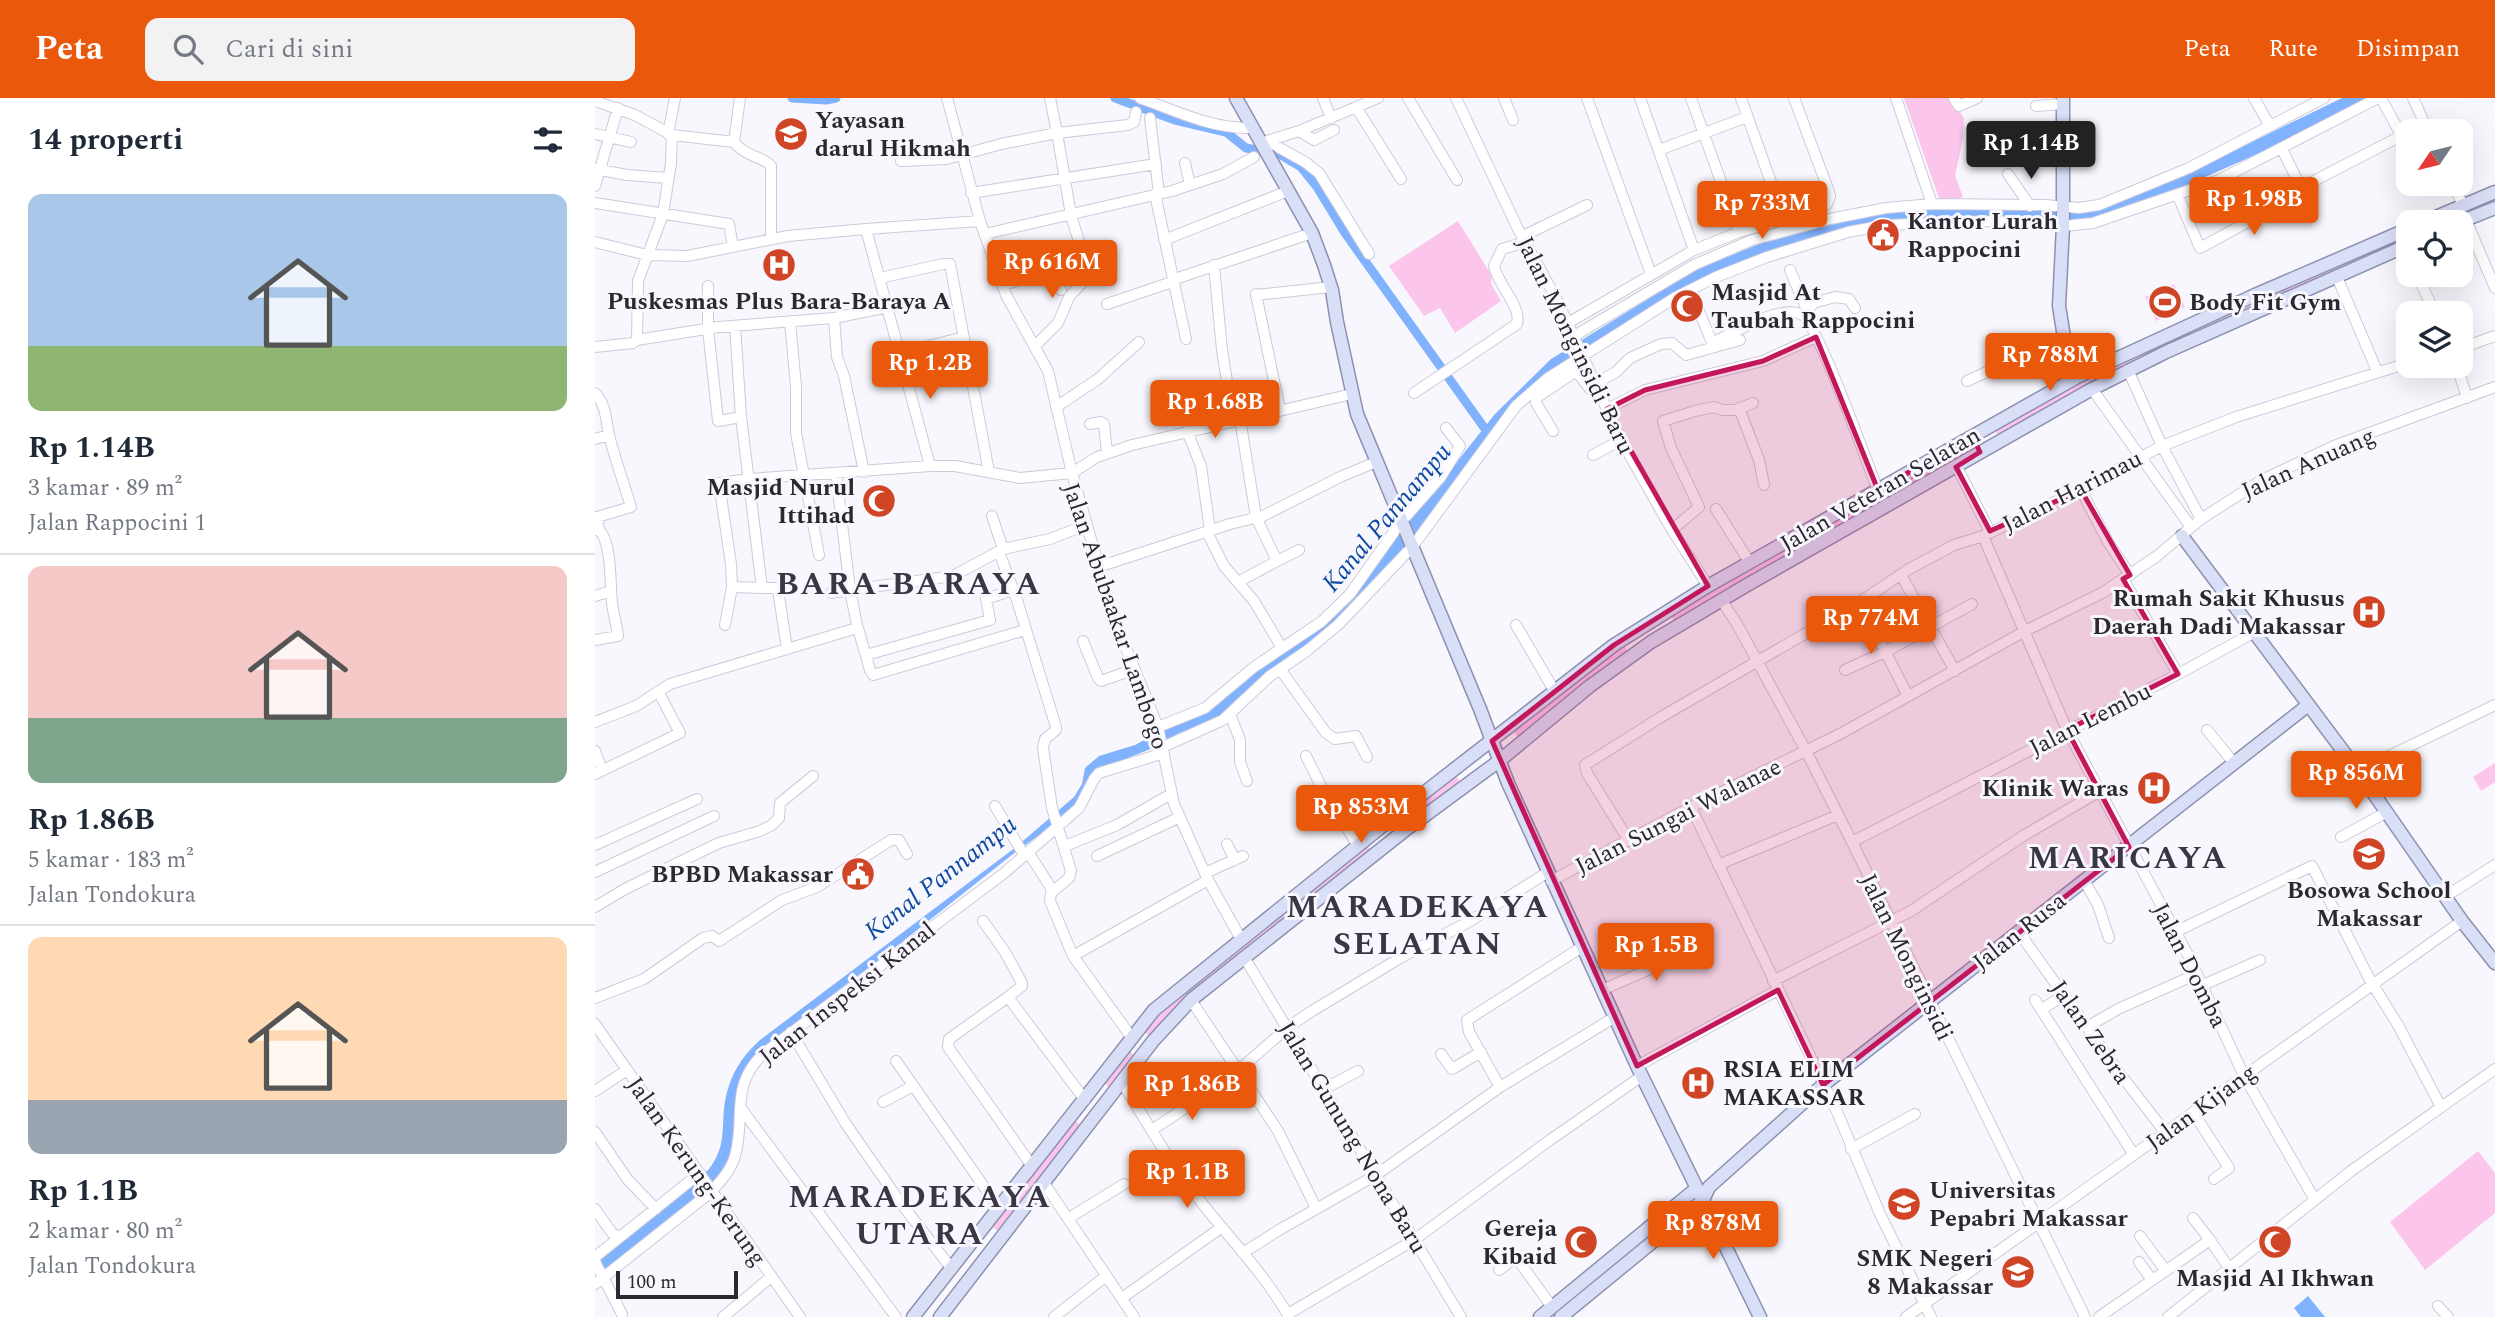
<!DOCTYPE html>
<html lang="id">
<head>
<meta charset="utf-8">
<style>
	body { margin:0; font-family:Spectral,serif; background:#f2f2f3; color:#1f2937; height:100vh; display:flex; flex-direction:column; font-size:26px; white-space:nowrap }
	* { box-sizing:border-box; margin:0 }
	p { font-size:23px; color:#747a83 }
	.icon { flex:none; width:38px; height:38px; fill:none; stroke:currentColor; stroke-width:2; stroke-linecap:round; stroke-linejoin:round }
	.map { position:relative; flex:1; overflow:hidden }
	.sheet { display:flex; flex-direction:column; background:#fff; width:595px }
	.sheet>* { flex:none }
	.needle { width:46px; rotate:235deg }
	.fabs { position:absolute; left:1801px; top:21px; display:grid; gap:14px }
	.fabs a { display:grid; place-items:center; width:77px; height:77px; border-radius:14px; background:#fff; box-shadow:0 7px 28px #0002; font-size:35px }
	.scale { position:absolute; left:21px; bottom:18px; width:122px; box-sizing:border-box; padding-left:7px; border:4px solid #2b292f; border-top:0; font-size:19px; line-height:24px; white-space:nowrap; color:#2b292f; -webkit-text-stroke:5px #f8f7fd; paint-order:stroke }
	.price { position:absolute; translate:-50% -60px; padding:0 16px; border-radius:7px; background:#ea580c; color:#fff; font-size:23px; line-height:46px; filter:drop-shadow(0 2px 4px #0008) }
	.price::after { content:''; position:absolute; left:50%; top:42px; width:21px; height:16px; margin-left:-10px; background:inherit; clip-path:polygon(0 0,100% 0,50% 100%) }
	.price.active { background:#222; color:#fff }
	ul { padding:0; list-style:none }
	li { display:grid; align-content:center; gap:14px; height:371px; padding:0 28px }
	li+li { border-top:2px solid #e0e1e3 }
	li span { display:grid; place-items:center; height:217px; border-radius:14px; color:#555 }
	li>.icon { margin-inline-start:auto }
	span .icon { width:126px; height:126px; fill:#fffc; stroke-width:1 }
	li b { font-size:30px }
	h2 { display:flex; justify-content:space-between; align-items:center; height:84px; padding:0 28px; font-size:30px }
	header { display:flex; align-items:center; gap:42px; box-sizing:border-box; height:98px; padding:0 35px; background:#ea580c; color:#fff }
	header strong { font-size:33px }
	nav { display:flex; gap:38px; margin-inline-start:auto; font-size:24px }
	.search { width:490px; height:63px; background:#f2f2f3; display:flex; align-items:center; gap:18px; box-sizing:border-box; padding:0 24px; border-radius:14px; color:#747a83; font-size:26px }
	main { display:flex; flex:1; min-height:0 }
	.map>svg:first-child { display:block }
	.green { fill:#fbc5ec }
	.water { fill:#81b2fe }
	.lines { fill:none; stroke-linecap:round; stroke-linejoin:round }
	.canal { stroke:#81b2fe; stroke-width:9 }
	.river { stroke:#81b2fe; stroke-width:14 }
	.minor-casing { stroke:#cecada; stroke-width:12 }
	.major-casing { stroke:#8d91ae; stroke-width:15 }
	.minor { stroke:#fff; stroke-width:10 }
	.major { stroke:#dadff8; stroke-width:12 }
	.marked { fill:#c2185b; fill-opacity:0.2; stroke:#c2185b; stroke-width:5; stroke-linejoin:round }
	.labels { text-anchor:middle; stroke-width:6; stroke-linejoin:round; paint-order:stroke }
	.poi-label { font-size:24px; font-weight:bold; fill:#2b292f; stroke:#f8f7fd; text-anchor:start }
	.street-label { font-size:24px; fill:#2b292f; stroke:#f8f7fd }
	.water-label { font-size:26px; font-style:italic; fill:#0e4ba0; stroke:#f8f7fd }
	.district-label { font-size:32px; font-weight:bold; letter-spacing:2px; fill:#3a3643; stroke:#f8f7fd }
</style>
</head>
<body>
<header>
<strong>Peta</strong>
<div class="search"><svg class="icon" aria-label="search" viewBox="0 0 24 24"><circle cx="10" cy="10" r="6"/><path d="M15 15l6 6"/></svg>Cari di sini</div>
<nav><a>Peta</a><a>Rute</a><a>Disimpan</a></nav>
</header>
<main>
<section class="sheet">
<h2>14 properti<svg class="icon" aria-label="filters" viewBox="0 0 24 24"><path d="M4 7h16M4 17h16"/><circle cx="9" cy="7" r="2"/><circle cx="15" cy="17" r="2"/></svg></h2>
<ul>
<li><span style="background:linear-gradient(#a9c7e8 70%,#8fb573 0)"><svg class="icon" aria-label="home" viewBox="0 0 24 24"><path d="M3 11l9-7 9 7M6 9v11h12V9"/></svg></span><div><b>Rp 1.14B</b><p>3 kamar · 89 m²</p><p>Jalan Rappocini 1</p></div></li>
<li><span style="background:linear-gradient(#f6c9c9 70%,#7fa58c 0)"><svg class="icon" aria-label="home" viewBox="0 0 24 24"><path d="M3 11l9-7 9 7M6 9v11h12V9"/></svg></span><div><b>Rp 1.86B</b><p>5 kamar · 183 m²</p><p>Jalan Tondokura</p></div></li>
<li><span style="background:linear-gradient(#ffd9b3 75%,#9aa5b1 0)"><svg class="icon" aria-label="home" viewBox="0 0 24 24"><path d="M3 11l9-7 9 7M6 9v11h12V9"/></svg></span><div><b>Rp 1.1B</b><p>2 kamar · 80 m²</p><p>Jalan Tondokura</p></div></li>
</ul>
</section>
<div class="map">
<svg width="1900" height="1219" viewBox="0 0 1900 1219">
	<rect width="100%" height="100%" fill="#f8f7fd"/>
	<path class="green" d="M1309,0H1358L1369,21L1368,40L1360,78L1368,99L1355,104L1344,100Z
		M863,123L897,178L896,186L906,203L860,235L845,210L829,218L794,168Z
		M1813,132V147L1676,206L1670,194Z
		M1579,186L1590,209L1561,223L1550,199Z
		M1653,204L1658,216L1405,341L1397,328L1484,279Z
		M1377,344L1384,353L1082,527L1074,516Z
		M1028,546L1035,556L925,643L918,632Z
		M1900,665V684L1886,693L1878,679Z
		M860,676L868,688L808,731L801,723Z
		M771,746L778,755L556,939L548,933L580,901Z
		M532,951L541,959L517,992L507,983Z
		M479,1022L488,1029L406,1136L398,1129Z
		M1883,1053L1900,1075V1115L1830,1172L1795,1124Z"/>
	<path class="water" d="M1747,0H1773L1685,46L1574,95L1505,120L1459,124L1337,120L1266,129L1190,148L1118,176L1011,239L913,316L808,452L766,502L711,552L656,589L620,622L584,635L558,650L498,674L485,704L457,728L418,756L177,947L143,995L136,1057L122,1083L114,1071C132,1048 126,1029 130,1003C135,977 146,959 165,942L421,749L479,699L487,686L490,670L504,658L540,647L573,629L659,573L752,502L900,316L956,261L1066,193L1105,170L1164,146L1274,117L1327,112L1505,110L1577,83Z
		M100,1084L108,1094L11,1173L5,1161Z
		M1713,1198L1730,1219H1706L1699,1210Z"/>
	<g class="lines">
		<path class="canal" d="M197,0L231,2L241,0
			M520,0L580,22L631,34L651,50L684,56L706,69L722,89L750,135L893,335"/>
		<path class="river" d="M91,1099L123,1073L128,1062"/>
		<g class="minor-casing">
			<path id="minor" d="M145,0L139,44C152,60 168,58 176,68V141
				M352,0L385,123L411,197L453,273L477,375L502,359L537,347L757,296
				M545,0C581,13 617,31 656,30
				M728,0L736,20
				M813,0L862,82
				M861,0L923,131L962,202L1026,342L1077,432L1113,488
				M909,0L918,22
				M992,0L1056,176
				M1045,0L1099,152
				M1096,0L1144,134
				M1146,0L1189,121
				M1301,0L1337,106
				M1359,0L1364,8L1382,0
				M1818,0L1833,33
				M0,3L40,17L77,37L139,44
				M1441,8L1468,6
				M761,9L806,81
				M555,20L564,96
				M1675,28L1729,0
				M704,33L719,42L739,32
				M0,36L36,44
				M73,36L80,0
				M672,43L710,64L724,75L774,156
				M669,44L704,33L783,0
				M1064,52L1152,19
				M306,63L352,61L406,46L462,35L455,0
				M590,65L595,87
				M0,71L32,77L73,80
				M1413,76L1435,108
				M1858,86L1868,107
				M0,88L23,10
				M1707,89L1802,40L1805,35L1786,0
				M376,95L561,66
				M560,96L591,241
				M1583,98L1605,150L1708,94L1687,51
				M0,105L134,126L138,149
				M1871,122L1900,190
				M271,131L385,123
				M390,136L577,93L628,76L659,59
				M928,138L992,107
				M569,142L693,93
				M0,144L52,157L92,158L193,138L271,131L335,368H360L425,380L477,375L518,518L563,629L579,706L613,782L646,841
				M619,167L627,252L638,322
				M1195,172L1212,212
				M1822,177L1840,215
				M1742,179L1782,273
				M285,180L348,166H355L394,374
				M577,182L717,135
				M408,187L441,177L447,178L466,192
				M113,188V231L123,323L146,319
				M1095,192L1116,242L1121,243C1141,234 1184,207 1206,216C1222,223 1273,368 1283,392
				M661,196L685,312
				M661,197L736,189
				M512,206L577,184
				M1210,219L1218,205L1240,199L1254,201L1260,210
				M239,220L242,259L249,278L269,374
				M195,224L201,288V335L224,457
				M973,225L1099,152L1144,134L1216,114L1232,106L1235,98L1233,91L1199,0
				M979,238L1099,167L1157,142L1235,121L1291,110L1337,106L1450,107L1484,110L1504,107L1594,70L1675,28L1659,0
				M42,242L43,183L68,116L76,65L77,37
				M440,248L463,225L474,199L494,177L476,117L462,35L533,27L539,24L541,14
				M0,249L38,245L42,242L123,229L239,220L293,209
				M1866,250L1900,238
				M306,255L369,239
				M1862,268L1872,300
				M1533,272L1567,348L1606,421
				M1372,283L1469,239
				M1001,285L1021,274L1035,260L1066,246L1077,245L1091,257L1145,242
				M1497,291L1596,429
				M0,295C12,307 11,326 15,341C21,364 29,386 36,409L2,419L4,432H0
				M819,295L922,226C927,209 903,187 899,168L907,151L931,144
				M461,309L503,281L544,244
				M1144,310L1164,362L1169,387
				M1012,311L1050,292L1168,263L1221,239
				M645,321L661,419L682,463L704,452
				M495,326L506,324L509,326L512,355
				M592,333L606,368L615,433
				M958,333L941,305V300L981,273L995,291L1002,288
				M0,341L14,337
				M998,357L1026,342
				M1362,369L1395,434
				M1486,392L1513,444L1535,477
				M1121,411L1155,465
				M397,418L408,451
				M1077,432L1104,409L1076,350L1068,323L1100,313L1119,309L1127,312H1140L1158,305
				M612,434L629,468L659,503L687,550
				M1388,438L1472,632L1592,855L1649,978L1720,1102
				M404,454L421,499L461,629V632L450,641L448,650L457,710L476,773L474,780L456,795L455,803L478,858L537,940
				M503,469L635,426L668,418L745,379L781,364
				M1306,477L1360,573
				M1528,481L1583,576
				M643,484L682,463
				M137,489L167,490L146,319L140,228
				M167,490H181L183,492L192,551
				M236,495L255,492L241,376
				M0,498L16,493
				M1127,503L1142,526L1211,653L1257,744L1490,1219
				M1265,504L1313,598
				M130,527L137,489L136,466L124,385L154,381L335,368
				M921,527L960,594
				M430,532L278,577L275,572L262,527L255,492L358,478L408,451L455,441L491,427
				M0,542L23,538C22,527 18,516 17,504C15,487 17,444 4,432
				M488,543L503,580L506,583L540,571
				M271,557L395,522L391,501L418,492
				M685,571L731,635L740,641L761,638L772,659
				M1250,572L1292,553L1377,506
				M635,616L645,642V664L652,683
				M0,624L41,608L75,586L262,530
				M563,629L610,610L659,569L726,524L755,496L806,424L845,380L865,348L851,330
				M1612,632L1639,665
				M568,649L628,622L675,578L713,552L744,526L818,448L921,308L953,280L1081,199L1121,179L1172,159L1253,134L1291,127L1397,123L1468,128L1498,125L1624,82L1783,0
				M0,653L7,672
				M711,658L726,688L763,748
				M1763,673L1900,607
				M0,676L85,635L63,593
				M400,708L429,757
				M1096,709L1243,1016L1285,1116L1336,1219
				M1746,739L1792,714
				M1034,743L992,675L990,667L1066,619L1265,504L1314,471L1359,447L1388,438L1462,403L1567,348L1641,319L1813,265
				M1257,744L1587,574L1658,535
				M632,746L640,762
				M0,747L102,701
				M470,748L522,727L576,696
				M433,754L458,793
				M502,758L585,719
				M1123,767L1243,717
				M0,774L119,718
				M610,775L648,758
				M1489,782L1503,807L1514,840
				M956,783L1096,709L1245,636L1430,533L1507,495L1562,458L1606,421L1667,382L1739,348L1900,289
				M1851,798L1900,767
				M0,809L30,791L101,756L124,745L165,733L177,727L184,720L185,705L218,678
				M388,823L410,854L427,885V888L413,899
				M1423,833L1526,977L1570,1034
				M1580,834L1717,768L1775,882L1803,927L1846,1009
				M478,858L613,782
				M649,859L866,1219
				M1178,883L1316,813L1428,738L1505,693
				M1608,887L1665,862
				M1007,892L1103,850
				M0,900L49,881L108,840L117,838L124,843L187,802L222,789L296,742H304L312,756
				M596,902L683,1033L721,1110
				M1440,902L1539,1057
				M1446,912L1469,897
				M0,926L205,1219
				M1492,929L1523,911L1602,876
				M196,934L251,1026L305,1104L357,1171
				M846,956L857,971L886,954
				M301,963L404,1110
				M1042,968L1183,892
				M644,972L693,929L717,913L805,860L875,823L953,774
				M527,984C551,1023 574,1064 603,1100C633,1139 670,1176 694,1219
				M905,989L874,934L872,922L987,849
				M729,991L763,973
				M0,993L32,972
				M288,1004L318,988
				M145,1009L301,1219
				M1598,1014L1634,1070L1619,1081
				M557,1032L620,990
				M0,1034L33,1082L61,1111
				M1256,1051L1320,1016
				M437,1068L353,949L354,941L413,899L490,1002
				M449,1085L539,1219
				M0,1111L17,1135L25,1139
				M474,1120L529,1086
				M1598,1120L1615,1142
				M1545,1138L1571,1173
				M648,1155L684,1132L781,1077L905,989L1020,919
				M0,1159L105,1075
				M0,1164L27,1216
				M1544,1164L1557,1182
				M904,1172L919,1161L923,1162L957,1209
				M0,1186L116,1094C126,1083 136,1072 140,1058C151,1020 134,989 168,956L408,776L484,710L499,681L504,675L569,655
				M527,1200L627,1129
				M1843,1208L1853,1219
				M693,1216L819,1142L955,1042L1047,978
				M128,1219L176,1179
				M459,1219L511,1178
				M1311,1219L1867,823
				M1504,1219L1615,1142L1634,1170
				M1573,1219L1756,1073L1900,971"/>
		</g>
		<g class="major-casing">
			<path id="major" d="M641,0L717,135L729,167L737,192L742,224L762,316L885,611L913,685L1042,968L1165,1219
				M1468,0V128L1464,208L1469,239L1484,278
				M1829,124L1900,94
				M1865,124L1900,110
				M1587,438L1763,673L1867,823L1900,865
				M318,1219L559,912L816,705L1019,547L1113,488L1484,278L1660,197L1813,131
				M345,1219L558,943L596,902L809,733L904,663L995,588L1056,544L1152,487L1497,291L1571,254L1813,147
				M945,1219L1102,1090
				M966,1219L1099,1110L1108,1102L1114,1089L1228,987L1712,608"/>
		</g>
		<use href="#minor" class="minor"/>
		<use href="#major" class="major"/>
	</g>
	<path class="marked" d="M1221,239L1283,392L1377,338L1385,354L1361,369L1395,433L1486,392L1535,477L1528,481L1583,576L1472,632L1534,749L1228,987L1183,892L1042,968L897,643L1019,547L1113,488L1012,311L1050,292L1168,263Z"/>
	<defs>
		<g id="school-disc" transform="scale(1.75)"><circle r="9.5" fill="#cf4525" stroke="#f8f7fd"/><path d="M0-5L7-2L0 1L-7-2ZM-4 1L0 2.5L4 1V4Q0 6-4 4Z" fill="#fff"/></g>
		<g id="civic-disc" transform="scale(1.75)"><circle r="9.5" fill="#cf4525" stroke="#f8f7fd"/><path d="M-.6-6.5H3V-4.5H.6V-3L4-1V1h2V6H-6V1h2V-1L-.6-3ZM-1.2 2.5V6h2.4V2.5Z" fill="#fff"/></g>
		<g id="hospital-disc" transform="scale(1.75)"><circle r="9.5" fill="#cf4525" stroke="#f8f7fd"/><path d="M-5-5h3v3.5h4V-5h3V5h-3V1.5h-4V5h-3Z" fill="#fff"/></g>
		<g id="stadium-disc" transform="scale(1.75)"><circle r="9.5" fill="#cf4525" stroke="#f8f7fd"/><path d="M0-5a6.5 5 0 1 0 0 10a6.5 5 0 1 0 0-10ZM-3.5-1.8h7v3.6h-7Z" fill="#fff"/></g>
		<g id="mosque-disc" transform="scale(1.75)"><circle r="9.5" fill="#cf4525" stroke="#f8f7fd"/><path d="M3.5-4.9A6 6 0 1 0 3.5 4.9A5 5 0 1 1 3.5-4.9Z" fill="#fff"/></g>
		<g id="university-disc" transform="scale(1.75)"><circle r="9.5" fill="#cf4525" stroke="#f8f7fd"/><path d="M0-5L7-2L0 1L-7-2ZM-4 1L0 2.5L4 1V4Q0 6-4 4Z" fill="#fff"/></g>
	</defs>
	<g fill-rule="evenodd">
		<use href="#school-disc" x="196" y="36"/>
		<use href="#civic-disc" x="1288" y="137"/>
		<use href="#hospital-disc" x="184" y="167"/>
		<use href="#stadium-disc" x="1570" y="204"/>
		<use href="#mosque-disc" x="1092" y="208"/>
		<use href="#mosque-disc" x="284" y="403"/>
		<use href="#hospital-disc" x="1774" y="514"/>
		<use href="#hospital-disc" x="1559" y="690"/>
		<use href="#school-disc" x="1774" y="756"/>
		<use href="#civic-disc" x="263" y="776"/>
		<use href="#hospital-disc" x="1103" y="985"/>
		<use href="#university-disc" x="1309" y="1106"/>
		<use href="#mosque-disc" x="986" y="1144"/>
		<use href="#mosque-disc" x="1680" y="1144"/>
		<use href="#school-disc" x="1423" y="1174"/>
	</g>
	<g class="labels">
		<g class="poi-label">
			<text x="220" y="30">Yayasan<tspan x="220" dy="28">darul Hikmah</tspan></text>
			<text x="1312" y="131">Kantor Lurah<tspan x="1312" dy="28">Rappocini</tspan></text>
			<text x="1116" y="202">Masjid At<tspan x="1116" dy="28">Taubah Rappocini</tspan></text>
			<text x="184" y="211" text-anchor="middle">Puskesmas Plus Bara-Baraya A</text>
			<text x="1594" y="212">Body Fit Gym</text>
			<text x="260" y="397" text-anchor="end">Masjid Nurul<tspan x="260" dy="28">Ittihad</tspan></text>
			<text x="1750" y="508" text-anchor="end">Rumah Sakit Khusus<tspan x="1750" dy="28">Daerah Dadi Makassar</tspan></text>
			<text x="1534" y="698" text-anchor="end">Klinik Waras</text>
			<text x="238" y="784" text-anchor="end">BPBD Makassar</text>
			<text x="1774" y="800" text-anchor="middle">Bosowa School<tspan x="1774" dy="28">Makassar</tspan></text>
			<text x="1128" y="979">RSIA ELIM<tspan x="1128" dy="28">MAKASSAR</tspan></text>
			<text x="1334" y="1100">Universitas<tspan x="1334" dy="28">Pepabri Makassar</tspan></text>
			<text x="962" y="1138" text-anchor="end">Gereja<tspan x="962" dy="28">Kibaid</tspan></text>
			<text x="1398" y="1168" text-anchor="end">SMK Negeri<tspan x="1398" dy="28">8 Makassar</tspan></text>
			<text x="1680" y="1188" text-anchor="middle">Masjid Al Ikhwan</text>
		</g>
		<g class="street-label">
			<text transform="translate(981 247) rotate(64)" y="8">Jalan Monginsidi Baru</text>
			<text transform="translate(1713 365) rotate(-24)" y="8">Jalan Anuang</text>
			<text transform="translate(1285 391) rotate(-30)" y="8">Jalan Veteran Selatan</text>
			<text transform="translate(1477 393) rotate(-27)" y="8">Jalan Harimau</text>
			<text transform="translate(521 518) rotate(71)" y="8">Jalan Abubaakar Lambogo</text>
			<text transform="translate(1495 621) rotate(-27)" y="8">Jalan Lembu</text>
			<text transform="translate(1083 718) rotate(-27)" y="8">Jalan Sungai Walanae</text>
			<text transform="translate(1424 833) rotate(-38)" y="8">Jalan Rusa</text>
			<text transform="translate(1312 859) rotate(64)" y="8">Jalan Monginsidi</text>
			<text transform="translate(1595 867) rotate(63)" y="8">Jalan Domba</text>
			<text transform="translate(252 895) rotate(-38)" y="8">Jalan Inspeksi Kanal</text>
			<text transform="translate(1496 934) rotate(55)" y="8">Jalan Zebra</text>
			<text transform="translate(1606 1009) rotate(-36)" y="8">Jalan Kijang</text>
			<text transform="translate(758 1039) rotate(59)" y="8">Jalan Gunung Nona Baru</text>
			<text transform="translate(102 1073) rotate(55)" y="8">Jalan Kerung-Kerung</text>
		</g>
		<g class="water-label">
			<text transform="translate(791 419) rotate(-50)" y="9">Kanal Pannampu</text>
			<text transform="translate(345 779) rotate(-38)" y="9">Kanal Pannampu</text>
		</g>
		<g class="district-label">
			<text x="314" y="496">BARA-BARAYA</text>
			<text x="1533" y="770">MARICAYA</text>
			<text x="823" y="819">MARADEKAYA<tspan x="823" dy="37">SELATAN</tspan></text>
			<text x="325" y="1109">MARADEKAYA<tspan x="325" dy="37">UTARA</tspan></text>
		</g>
	</g>
</svg>
<div class="fabs">
<a><svg class="needle" viewBox="-14 -14 28 28"><path d="M0-13l5 13h-10z" fill="#e53935"/><path d="M0 13l5-13h-10z" fill="#747a83"/></svg></a>
<a><svg class="icon" aria-label="locate" viewBox="0 0 24 24"><circle cx="12" cy="12" r="6"/><path d="M12 2v4M12 18v4M2 12h4M18 12h4"/></svg></a>
<a><svg class="icon" aria-label="layers" viewBox="0 0 24 24"><path d="M12 4l9 5-9 5-9-5zM3 14l9 5 9-5"/></svg></a>
</div>
<div class="scale">100 m</div>
<b class="price active" style="left:1436px;top:83px">Rp 1.14B</b>
<b class="price" style="left:1659px;top:139px">Rp 1.98B</b>
<b class="price" style="left:1167px;top:143px">Rp 733M</b>
<b class="price" style="left:457px;top:202px">Rp 616M</b>
<b class="price" style="left:1455px;top:295px">Rp 788M</b>
<b class="price" style="left:335px;top:303px">Rp 1.2B</b>
<b class="price" style="left:620px;top:342px">Rp 1.68B</b>
<b class="price" style="left:1276px;top:558px">Rp 774M</b>
<b class="price" style="left:1761px;top:713px">Rp 856M</b>
<b class="price" style="left:766px;top:747px">Rp 853M</b>
<b class="price" style="left:1061px;top:885px">Rp 1.5B</b>
<b class="price" style="left:597px;top:1024px">Rp 1.86B</b>
<b class="price" style="left:592px;top:1112px">Rp 1.1B</b>
<b class="price" style="left:1118px;top:1163px">Rp 878M</b>
</div>
</main>
</body>
</html>
